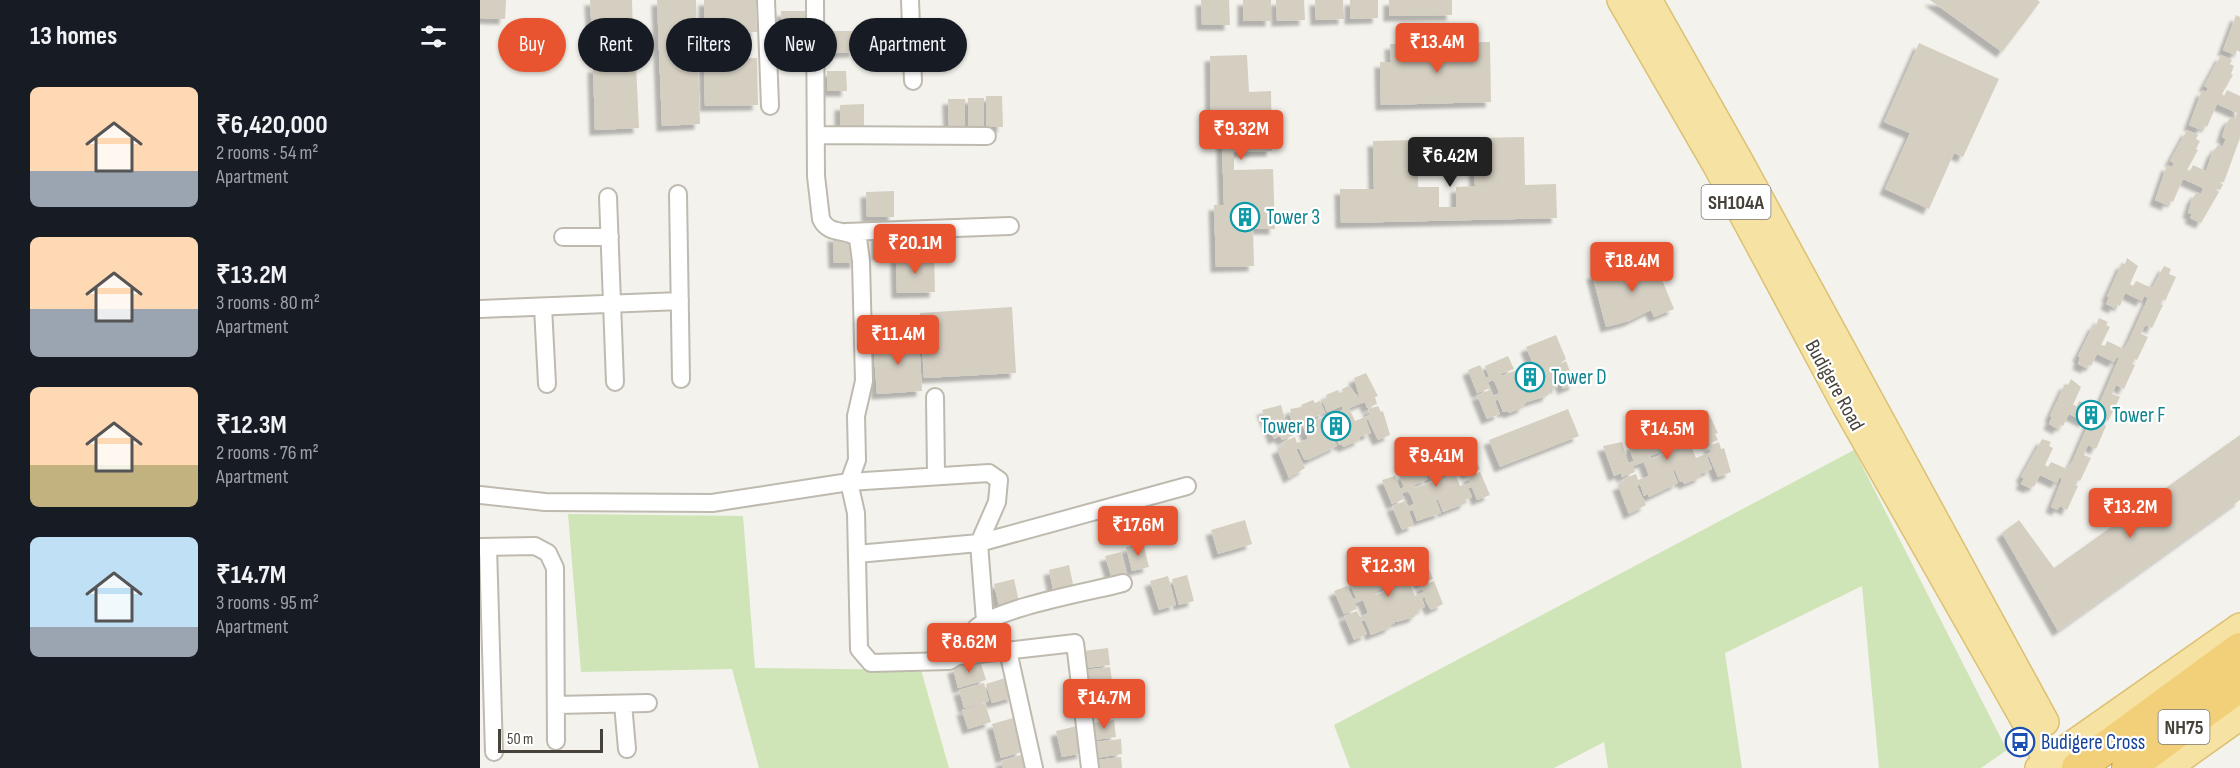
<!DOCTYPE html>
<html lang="en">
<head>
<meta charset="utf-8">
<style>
	body { margin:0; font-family:"Sofia Sans Condensed",sans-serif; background:#20242c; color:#f1f3f6; height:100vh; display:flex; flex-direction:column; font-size:22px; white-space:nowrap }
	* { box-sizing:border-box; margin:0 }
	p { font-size:20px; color:#9ea1a6 }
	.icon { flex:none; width:33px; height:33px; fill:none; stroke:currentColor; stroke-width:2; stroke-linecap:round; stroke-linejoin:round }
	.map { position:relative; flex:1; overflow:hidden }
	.sheet { display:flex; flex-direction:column; background:#171b24; width:480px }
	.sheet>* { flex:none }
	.guide { position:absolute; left:18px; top:18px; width:570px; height:54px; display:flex; gap:12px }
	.scale { position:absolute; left:18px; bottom:15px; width:105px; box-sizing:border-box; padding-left:6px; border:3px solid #48433a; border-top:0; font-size:16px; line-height:21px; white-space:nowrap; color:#48433a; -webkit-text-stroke:4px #fff; paint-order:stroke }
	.price { position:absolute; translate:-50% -51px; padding:0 14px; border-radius:6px; background:#e8542f; color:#fff; font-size:20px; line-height:39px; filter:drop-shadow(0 2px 3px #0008) }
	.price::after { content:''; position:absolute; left:50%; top:36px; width:18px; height:14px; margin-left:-9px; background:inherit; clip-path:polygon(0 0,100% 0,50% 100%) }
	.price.active { background:#222; color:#fff }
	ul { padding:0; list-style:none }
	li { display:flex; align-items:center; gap:18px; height:150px; padding:0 30px }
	li span { display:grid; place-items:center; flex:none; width:168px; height:120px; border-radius:9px; color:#555 }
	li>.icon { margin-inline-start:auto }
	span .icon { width:72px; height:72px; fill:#fffc; stroke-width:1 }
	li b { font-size:26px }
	h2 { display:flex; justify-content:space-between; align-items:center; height:72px; padding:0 30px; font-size:26px }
	.chip { padding:0 21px; border-radius:27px; background:#171b24; box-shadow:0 2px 4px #0004; font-size:21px; line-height:54px }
	.chip.active { background:#e8542f; color:#fff }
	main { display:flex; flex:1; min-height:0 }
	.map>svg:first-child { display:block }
	.green { fill:#cfe5b8 }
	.building { fill:#d5cfc2; filter:url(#shadow) }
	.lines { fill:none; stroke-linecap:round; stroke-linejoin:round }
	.street-casing { stroke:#bfbaaf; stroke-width:20 }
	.primary-casing { stroke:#dbc173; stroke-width:30 }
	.highway-casing { stroke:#d1a649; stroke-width:34 }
	.street { stroke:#fff; stroke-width:16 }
	.primary { stroke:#f6e3a3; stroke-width:27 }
	.highway { stroke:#f2d079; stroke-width:32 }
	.labels { text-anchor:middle; stroke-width:4.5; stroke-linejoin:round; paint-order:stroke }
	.shield { fill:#fff; stroke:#7f7b75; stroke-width:1.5 }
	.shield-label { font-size:20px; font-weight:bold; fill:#48433a }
	.culture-label { font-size:21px; fill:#0d838f; stroke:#fff; text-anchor:start }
	.street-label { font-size:21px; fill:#48433a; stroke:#fff }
	.transit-label { font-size:21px; fill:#164399; stroke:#fff; text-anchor:start }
</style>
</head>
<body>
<main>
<section class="sheet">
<h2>13 homes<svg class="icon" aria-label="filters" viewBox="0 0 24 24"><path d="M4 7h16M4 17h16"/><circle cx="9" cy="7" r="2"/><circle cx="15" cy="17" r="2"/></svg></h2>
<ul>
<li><span style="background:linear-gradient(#ffd9b3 70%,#9aa5b1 0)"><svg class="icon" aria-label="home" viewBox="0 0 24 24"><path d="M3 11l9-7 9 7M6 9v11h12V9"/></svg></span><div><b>₹6,420,000</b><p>2 rooms · 54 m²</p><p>Apartment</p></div></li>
<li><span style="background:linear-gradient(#ffd9b3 60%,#9aa5b1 0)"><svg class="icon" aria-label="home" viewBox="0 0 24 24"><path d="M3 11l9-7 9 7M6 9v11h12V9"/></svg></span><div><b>₹13.2M</b><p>3 rooms · 80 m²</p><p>Apartment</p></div></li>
<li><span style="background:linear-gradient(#ffd9b3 65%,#c2b280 0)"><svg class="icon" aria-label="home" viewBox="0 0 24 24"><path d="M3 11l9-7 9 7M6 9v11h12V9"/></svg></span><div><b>₹12.3M</b><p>2 rooms · 76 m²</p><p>Apartment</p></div></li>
<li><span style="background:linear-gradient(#bfe0f5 75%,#9aa5b1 0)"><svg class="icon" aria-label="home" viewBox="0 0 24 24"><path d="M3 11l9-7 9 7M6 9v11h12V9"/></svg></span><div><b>₹14.7M</b><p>3 rooms · 95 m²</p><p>Apartment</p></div></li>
</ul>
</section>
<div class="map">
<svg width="1760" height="768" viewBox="0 0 1760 768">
	<defs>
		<filter id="shadow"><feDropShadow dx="-5.5" dy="5.5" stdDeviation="1.5" flood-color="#0004"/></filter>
	</defs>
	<rect width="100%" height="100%" fill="#f4f2ec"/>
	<path class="green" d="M1374,450L1527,750L1501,768H1399L1382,586L1245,653L1262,768H1128L1124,742L1074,768H870L854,725Z
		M88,514L263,516L275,668L441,670L469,768H279L252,669L101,672Z"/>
	<path class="building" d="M0,0H26L25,19L0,18Z
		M110,0H152L153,34L112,36Z
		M177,0H216L220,124L182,126Z
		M224,0H276L277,32L224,33Z
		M721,0H749L750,25H722Z
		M763,0H791V21H763Z
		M796,0H824L825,20L797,21Z
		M835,0H863L864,19L836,20Z
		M870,0H898V18L870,19Z
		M909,0H972V15L909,16Z
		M1450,0H1557L1560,2L1522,52Z
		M301,11H327V35H302Z
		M1756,15L1760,17V52L1757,50L1755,55L1743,50Z
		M348,31H374L375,52L348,53Z
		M1010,42L1011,102L901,105L900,62H911L910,44Z
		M1439,43L1519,79L1483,157L1474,153L1449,209L1405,189L1430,133L1404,122Z
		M767,55L769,92L791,91L792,151L754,152V170L793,169L795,229H773L774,266L736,267L734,205H744L741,117L731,118L730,56Z
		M1741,55L1752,60L1750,64L1754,66L1751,74L1753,75L1742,94L1744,96L1747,90L1760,96V138L1744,182H1737L1743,184L1740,190L1734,188L1739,192L1721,223L1710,218L1712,214L1708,213L1712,199L1717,192L1721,194L1723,188L1703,179L1693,202L1689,200L1687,205L1675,200L1687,165L1692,167L1694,163L1690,161L1707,130L1718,135L1716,139L1720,141L1716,149L1718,150L1707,170L1710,171L1713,165L1726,171L1732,153L1738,145L1742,147L1746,139L1742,137L1746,124L1751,117L1755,119L1757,113L1737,104L1727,127L1723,125L1721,130L1709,125L1722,90L1726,92L1728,88L1724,86Z
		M277,58L278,105L225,106L224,59Z
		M156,65L159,128L115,130L113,67Z
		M347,71H366L367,91H347Z
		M506,96H522L523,127H506Z
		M488,98H504V128H488Z
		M468,99H485V128H469Z
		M384,104V129L360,130V105Z
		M1044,137L1045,185L1076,184L1077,218L861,223L860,189H894L893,141L937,140L938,187H959V207H976V187L995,186L993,138Z
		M414,191V217H387L386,192Z
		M417,232H429L430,255H417Z
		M397,233H415V255H397Z
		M353,236H376V263H354Z
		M416,257H454L455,292L417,293Z
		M1173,258L1194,309L1174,317L1171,310L1149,321L1126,327L1112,274L1135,268L1136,274Z
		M1647,258L1658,266L1650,284L1653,286L1656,281L1672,288L1684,266L1691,269L1689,274L1696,277L1685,301L1683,299L1680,304L1683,305L1672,328L1665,325L1661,334L1668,337L1657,360L1655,359L1652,364L1655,365L1644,389L1636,385L1632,394L1640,397L1628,421L1626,420L1624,425L1626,426L1616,449L1608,445L1604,455L1611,458L1600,481L1598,480L1595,485L1598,486L1587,510L1580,506L1577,510L1571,507L1582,479L1580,477L1577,483L1560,475L1554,487L1551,485L1550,488L1541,484L1544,478L1541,477L1562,439L1571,442L1569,446L1573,448L1565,465L1568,467L1571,462L1587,469L1593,460L1611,418L1608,416L1605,422L1589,414L1583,426L1580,425L1578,429L1569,424L1572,417L1570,416L1585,384L1588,385L1591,379L1601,387L1593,405L1597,406L1599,401L1616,409L1621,400L1639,358L1637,357L1634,362L1617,354L1611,366L1608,365L1606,368L1598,364L1600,358L1598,356L1614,324L1616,325L1619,318L1628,322L1626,325L1630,327L1621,345L1625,346L1627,341L1644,349L1649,340L1668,298L1664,296L1662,301L1645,293L1640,306L1636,304L1634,308L1626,304L1629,297L1627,296L1642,263L1645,264Z
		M532,307L536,373L444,378L440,313Z
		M1076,335L1086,359L1080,364L1086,361L1095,384L1083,389L1080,382L1077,383L1078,387L1071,389L1067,396L1047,402L1043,405L1044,407L1029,413L1028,411L1023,412L1018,399L1015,401L1020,414L1007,419L997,395L1010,390L1013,396L1019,393L1014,380L1008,382L1010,388L997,393L988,370L1000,365L1006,378L1009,377L1005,366L1028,356L1034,369L1020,374L1021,376L1053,364L1046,347Z
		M439,338L442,391L397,394L393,341Z
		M886,373L898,396L895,397L897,404L887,408L885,402L869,408L875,421L890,415L888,409L898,406L901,412L903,411L910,435L898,440L888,419L886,420L891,433L879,437L880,440L863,447L862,444L859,445L854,433L852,434L857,446L828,460L824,459L819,448L816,449L825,468L809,478L797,449L804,446L803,442L815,437L817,443L828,439L823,426L812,430L814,435L802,440L800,436L794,439L782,410L801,405L807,427L813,425L809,413L811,412L810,409L822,407L821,405L833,400L835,403L840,401L845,413L829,419L830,422L863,410L862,406L847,412L842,400L847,398L846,395L858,390L859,393L863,392L862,389L869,386L880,399L874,378Z
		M1088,409L1099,436L1020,467L1009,440Z
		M1227,410L1238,433L1235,434L1238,440L1228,444L1226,438L1210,444L1216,458L1231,452L1229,446L1239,442L1241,449L1244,448L1251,472L1238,477L1229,456L1227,457L1232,469L1220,474L1221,477L1204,484L1203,481L1200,482L1195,470L1193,471L1198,483L1169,497L1168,494L1164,496L1160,484L1157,486L1166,505L1149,514L1138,485L1145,483L1143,479L1156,474L1158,480L1169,476L1164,462L1153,466L1155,472L1142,477L1141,473L1134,476L1123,446L1142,442L1148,463L1154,461L1149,449H1152L1151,446L1158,443L1159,446L1163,444L1162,441L1174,436L1175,439L1181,437L1186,450L1170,456L1171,459L1204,446L1203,443L1187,449L1182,437L1188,434L1187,432L1199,427L1200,430L1204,428L1203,425L1210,422L1214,424L1219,436H1221L1214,415Z
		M1760,435V500L1578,631L1522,533L1539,520L1574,568Z
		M990,446L1000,469L987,474L985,469L975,473L980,486L990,483L988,477L1000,472L1010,495L997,500L992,487L988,488L992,497L985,500L986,503L963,512L958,499L956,500L961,513L937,521L933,510L929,511L934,525L922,530L912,506L925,501L927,507L934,504L929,491L922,493L924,499L912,504L902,480L915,476L920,489L924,487L919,476L943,467L948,479L934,485L935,488L968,476L966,472L950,479L946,468L953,466L957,459L975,454L979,466L983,464L978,451Z
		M765,520L772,544L738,554L731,530Z
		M663,543L669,567L652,571L646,547Z
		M641,552L647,575L632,579L625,556Z
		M943,555L953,579L940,584L938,578L929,581L935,596L944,592L941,586L954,581L963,604L951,610L945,600V597L942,598L945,607L939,610L934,617L916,622L911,609L915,623L910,625L911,627L891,635L885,620L881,621L887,634L874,640L864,616L877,611L880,617L888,613L883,600L874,604L877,609L864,614L854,591L867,586L873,599L876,598L870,584L889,574L890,577L896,574L902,589L894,592L895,595L921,585L919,582L903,588L899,578L906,575L910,569L928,564L932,575L936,574L931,560Z
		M589,565L594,589L574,594L569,570Z
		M707,575L714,601L699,605L692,579Z
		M688,576L696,605L679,610L670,581Z
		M534,579L539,602L519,606L514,584Z
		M628,648L630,665L606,668L603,651Z
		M500,660L506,680L478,688L473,668Z
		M630,667L633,688L608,691L605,670Z
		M528,677L534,697L512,703L506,684Z
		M504,683L509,701L484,708L479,690Z
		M505,703L511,722L488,729L482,710Z
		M533,718L542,752L521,758L512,724Z
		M634,720L636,737L614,740L612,723Z
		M597,726L603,753L582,757L576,731Z
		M641,739L642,754L616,758L614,742Z
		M541,755L545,768H523L521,761Z
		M641,757L642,768H618L617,760Z"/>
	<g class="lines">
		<g class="street-casing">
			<path id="street" d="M286,0L290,106
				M335,0L336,176L341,219C349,236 366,228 378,238L381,261L384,381L376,416L377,460L369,482
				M430,0L433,81
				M336,135L507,136
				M198,194L201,379
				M128,197L135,382
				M366,232L530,226
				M83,237H130
				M63,307L67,384
				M0,309L200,301
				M455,397L456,474
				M369,482L376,513L379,649L391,663L469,661L491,648L496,628C520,607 609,592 643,583
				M0,495L65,502L232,503L369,482L509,473L519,480L517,502L499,543L505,621
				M0,547L55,546L68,553L75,568L76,741
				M8,547L14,752
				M377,554L499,543L707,486
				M528,651L554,768
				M482,656L595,643L610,768
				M143,704L147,749
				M76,705L168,703"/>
		</g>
		<g class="primary-casing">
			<path id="primary" d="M1141,0L1237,166L1366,406L1572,768
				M1168,0L1258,159L1565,722
				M1559,768L1760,627
				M1687,768L1760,716"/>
		</g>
		<g class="highway-casing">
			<path id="highway" d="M1598,768L1760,649
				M1648,768L1760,685"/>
		</g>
		<use href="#street" class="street"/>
		<use href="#primary" class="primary"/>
		<use href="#highway" class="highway"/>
	</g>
	<defs>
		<g id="building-ring" transform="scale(1.5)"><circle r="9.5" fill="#fff" stroke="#0f9aa8" stroke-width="1.5"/><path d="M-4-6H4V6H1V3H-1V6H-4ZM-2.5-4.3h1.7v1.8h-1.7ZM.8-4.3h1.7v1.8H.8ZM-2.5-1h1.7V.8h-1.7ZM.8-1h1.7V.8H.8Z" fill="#0f9aa8"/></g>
		<g id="bus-ring" transform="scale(1.5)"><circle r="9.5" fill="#fff" stroke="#1a4fb4" stroke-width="1.5"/><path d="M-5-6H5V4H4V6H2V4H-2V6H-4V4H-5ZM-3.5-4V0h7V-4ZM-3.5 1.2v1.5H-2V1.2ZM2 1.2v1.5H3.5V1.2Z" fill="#1a4fb4"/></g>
	</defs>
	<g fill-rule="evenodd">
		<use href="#building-ring" x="765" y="217"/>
		<use href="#building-ring" x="1050" y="377"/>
		<use href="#building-ring" x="1611" y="415"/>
		<use href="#building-ring" x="856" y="426"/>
		<use href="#bus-ring" x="1540" y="742"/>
	</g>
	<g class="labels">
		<g class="shield">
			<rect x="1221.5" y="185" width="69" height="34" rx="4.5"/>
			<rect x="1678.5" y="710" width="51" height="34" rx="4.5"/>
		</g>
		<g class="shield-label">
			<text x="1256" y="209">SH104A</text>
			<text x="1704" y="734">NH75</text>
		</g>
		<g class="culture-label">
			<text x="786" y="224">Tower 3</text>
			<text x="1071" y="384">Tower D</text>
			<text x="1632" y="422">Tower F</text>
			<text x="835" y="433" text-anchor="end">Tower B</text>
		</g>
		<g class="street-label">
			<text transform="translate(1355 385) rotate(61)" y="7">Budigere Road</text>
		</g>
		<g class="transit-label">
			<text x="1561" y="749">Budigere Cross</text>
		</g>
	</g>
</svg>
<div class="scale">50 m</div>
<b class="price" style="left:957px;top:74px">₹13.4M</b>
<b class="price" style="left:761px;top:161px">₹9.32M</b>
<b class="price active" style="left:970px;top:188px">₹6.42M</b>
<b class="price" style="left:435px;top:275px">₹20.1M</b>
<b class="price" style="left:1152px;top:293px">₹18.4M</b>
<b class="price" style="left:418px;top:366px">₹11.4M</b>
<b class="price" style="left:1187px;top:461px">₹14.5M</b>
<b class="price" style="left:956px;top:488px">₹9.41M</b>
<b class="price" style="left:1650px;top:539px">₹13.2M</b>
<b class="price" style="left:658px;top:557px">₹17.6M</b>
<b class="price" style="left:908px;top:598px">₹12.3M</b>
<b class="price" style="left:489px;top:674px">₹8.62M</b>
<b class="price" style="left:624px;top:730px">₹14.7M</b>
<div class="guide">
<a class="chip active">Buy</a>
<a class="chip">Rent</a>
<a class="chip">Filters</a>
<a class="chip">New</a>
<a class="chip">Apartment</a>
</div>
</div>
</main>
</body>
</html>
